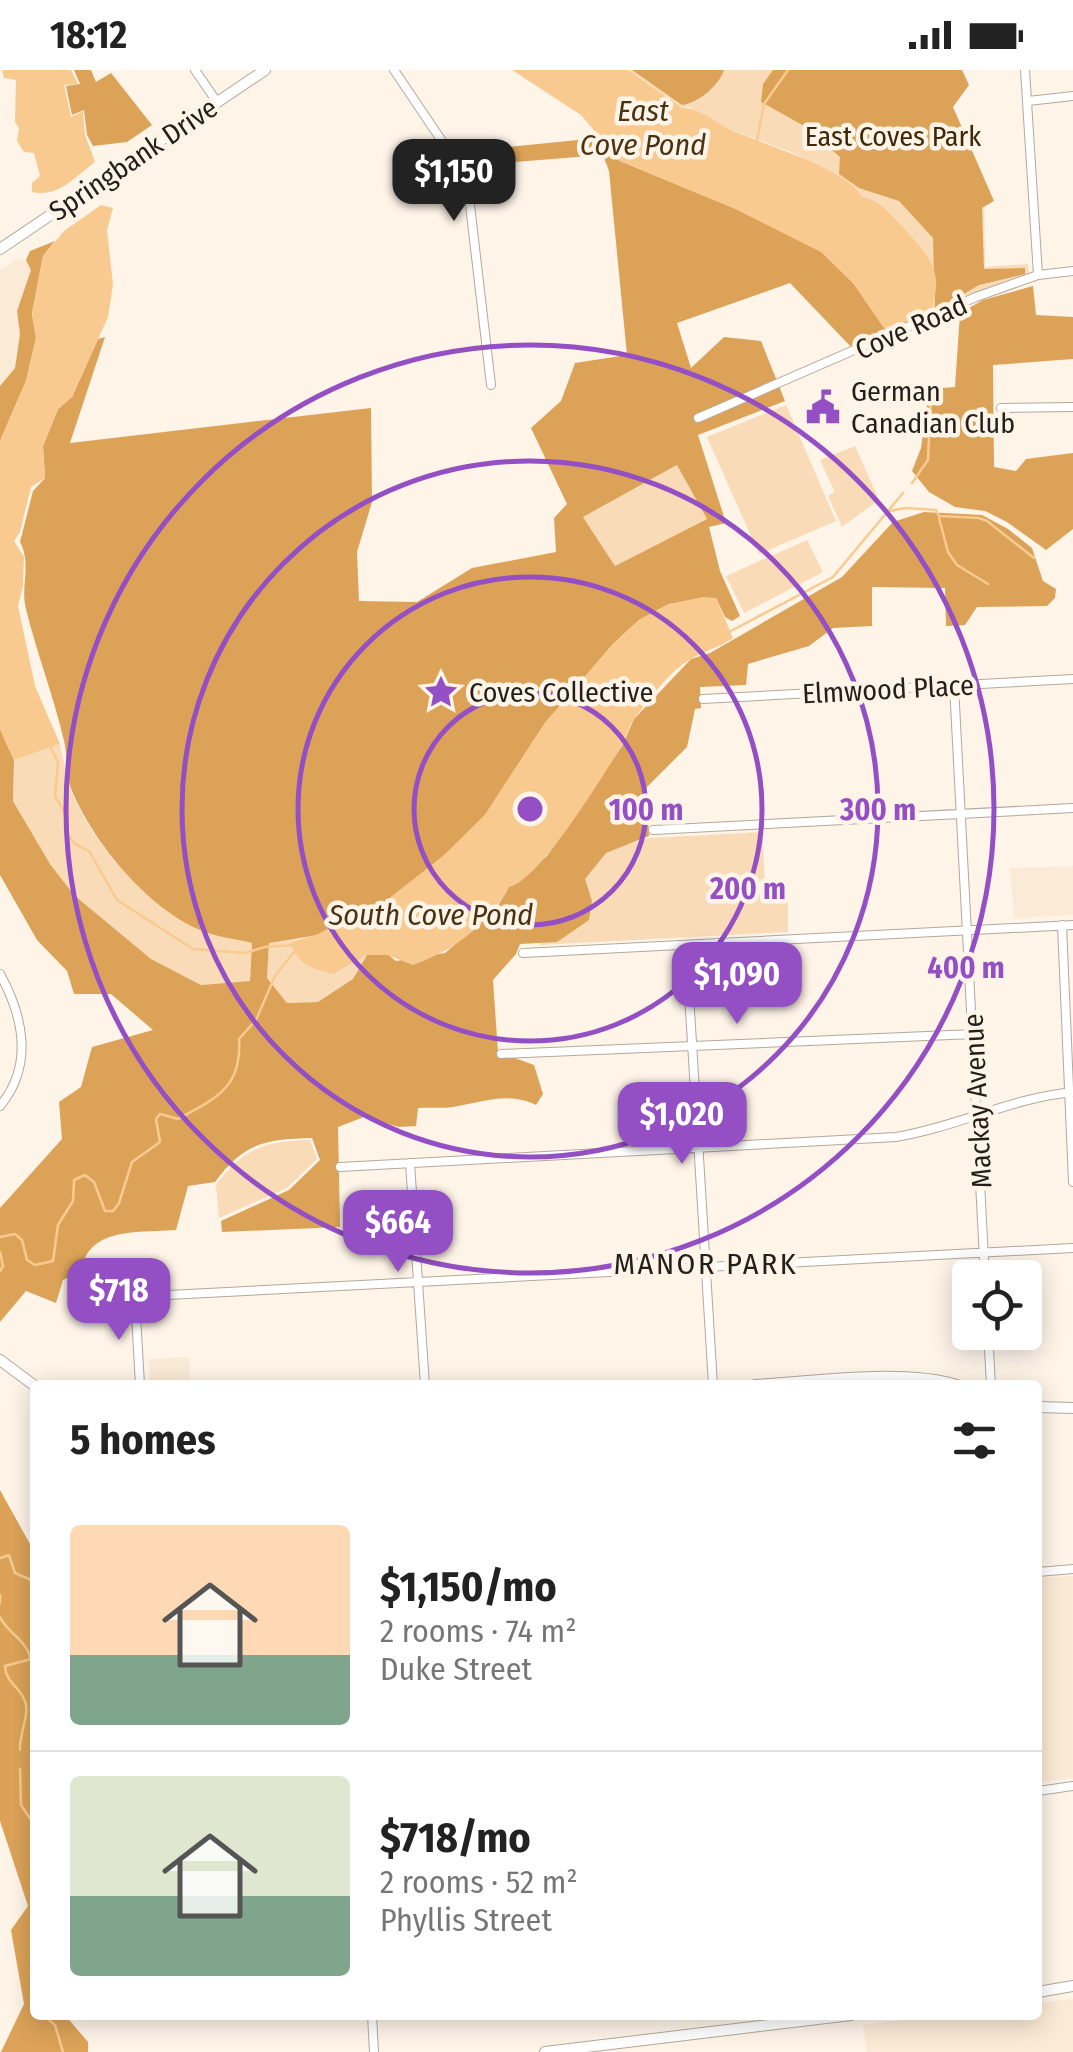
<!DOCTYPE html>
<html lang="en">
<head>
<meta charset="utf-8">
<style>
	body { margin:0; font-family:"Fira Sans Condensed",sans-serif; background:#f6f6f6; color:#222; height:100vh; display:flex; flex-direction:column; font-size:38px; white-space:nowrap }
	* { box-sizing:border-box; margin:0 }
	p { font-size:32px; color:#767676 }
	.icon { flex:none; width:55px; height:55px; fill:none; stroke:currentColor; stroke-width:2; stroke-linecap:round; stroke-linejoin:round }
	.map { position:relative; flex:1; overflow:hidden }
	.drawer { position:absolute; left:30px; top:1310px; width:1012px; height:640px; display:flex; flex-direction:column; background:#fff; border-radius:10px; box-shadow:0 5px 25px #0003 }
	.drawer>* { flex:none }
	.buttons { position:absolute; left:952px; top:1190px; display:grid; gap:20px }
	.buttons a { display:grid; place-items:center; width:90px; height:90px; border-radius:10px; background:#fff; box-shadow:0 5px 25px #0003; font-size:50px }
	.price { position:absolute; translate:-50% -85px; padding:0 22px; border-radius:20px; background:#934fc3; color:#fff; font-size:32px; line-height:65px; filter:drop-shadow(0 2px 5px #0008) }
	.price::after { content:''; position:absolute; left:50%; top:60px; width:30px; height:22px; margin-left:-15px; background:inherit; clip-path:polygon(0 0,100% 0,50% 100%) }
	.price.selected { background:#222; color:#fff }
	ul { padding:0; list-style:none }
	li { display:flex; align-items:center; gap:30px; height:250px; padding:0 40px }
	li+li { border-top:2px solid #e0e0e0 }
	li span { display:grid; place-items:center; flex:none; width:280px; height:200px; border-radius:10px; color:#555 }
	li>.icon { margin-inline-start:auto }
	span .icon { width:120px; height:120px; fill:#fffc; stroke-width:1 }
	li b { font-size:42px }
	h2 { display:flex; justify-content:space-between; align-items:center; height:120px; padding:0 40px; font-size:42px }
	.status { display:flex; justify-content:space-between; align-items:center; height:70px; padding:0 50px; background:#fff; direction:ltr }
	.status svg { height:28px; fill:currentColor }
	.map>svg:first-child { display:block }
	.built { fill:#fbead5 }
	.green { fill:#f9dbb7 }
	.forest { fill:#dca358; fill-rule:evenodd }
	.water { fill:#f9ca90 }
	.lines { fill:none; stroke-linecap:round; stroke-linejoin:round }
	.stream { stroke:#f9ca90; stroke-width:2.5 }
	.street-casing { stroke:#b4a89b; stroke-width:10 }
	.secondary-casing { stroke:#b4a89b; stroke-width:12 }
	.street { stroke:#fff; stroke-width:8 }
	.secondary { stroke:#fff; stroke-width:10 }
	.ring { fill:none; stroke:#934fc3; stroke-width:5 }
	.labels { text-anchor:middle; stroke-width:9; stroke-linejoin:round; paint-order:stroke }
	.park-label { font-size:28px; fill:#3e2706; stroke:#fef4e8 }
	.street-label { font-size:28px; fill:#231f1a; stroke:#fef4e8 }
	.poi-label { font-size:28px; fill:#231f1a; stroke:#fef4e8; text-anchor:start }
	.water-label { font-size:30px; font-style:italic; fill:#4a3212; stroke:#fef4e8 }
	.neighbourhood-label { font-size:30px; letter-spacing:2.5px; fill:#231f1a; stroke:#fef4e8 }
	.centre { fill:#934fc3; stroke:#fef4e8; stroke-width:5 }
	.ring-label { font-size:30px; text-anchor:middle; font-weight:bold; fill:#934fc3; stroke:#fef4e8; stroke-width:9; stroke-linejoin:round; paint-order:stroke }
</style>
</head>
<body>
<div class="status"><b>18:12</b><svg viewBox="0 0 49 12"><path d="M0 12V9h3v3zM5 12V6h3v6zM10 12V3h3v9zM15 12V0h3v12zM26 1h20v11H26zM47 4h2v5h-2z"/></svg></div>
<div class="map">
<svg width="1073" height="1982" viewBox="0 0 1073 1982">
	<rect width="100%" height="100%" fill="#fef4e8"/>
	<path class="built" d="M16,189L26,190L31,200L17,241L20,264L15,299L0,316V200Z
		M1073,796V845L1014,848L1010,798Z
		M189,1287L190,1315H150L149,1289Z
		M1073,1506V1708L1038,1712V1508Z
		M1073,1929V1982H867L863,1955L942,1945H1038V1933Z"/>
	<path class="green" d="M628,0H946L950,30L984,140L985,197L1028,194L1029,205L927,249L901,155L890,143L862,127L832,103L791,82L726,58L689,37L682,38Z
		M786,335L836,451L759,484L707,367Z
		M855,376L879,430L842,457L828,426L835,422L820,390Z
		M678,395L707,449L615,496L583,447Z
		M807,470L823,502L744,543L726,506Z
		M60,674C63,687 65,700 68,712C86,767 147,836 200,860C215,867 236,869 252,873L250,911L201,915L151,889L74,825L50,794L13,731L14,690Z
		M762,762L765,813H788V862L538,875L598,783L650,768Z
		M303,866L291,872L332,904L367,885L354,909L318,932L287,933L267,908L269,873Z
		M310,1070L317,1089L287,1118L219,1148L216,1115C244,1078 265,1071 310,1070Z"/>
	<path class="forest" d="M74,0H91L96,12L111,3L152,55L127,72L93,76L87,65L84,40L72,45L66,16L80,14Z
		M632,0H724C719,15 699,33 682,35Z
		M773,0H962L969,15L953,37L994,131L982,138L984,199L1025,198V204L979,215L935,241L933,168L899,131L859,118L839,104L840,87L806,57L761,32L763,14Z
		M598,68L620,91L736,139L822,182L854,214L889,265L853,279L790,213L677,253L691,298L724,267L761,271L785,331L698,365L726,453L709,457L720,501L740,546L732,551L725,547L716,528L669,534L639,550L613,574L545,653L485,745L444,786L382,834L359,843L318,865L269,873L267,908L287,933L318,932L353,909L367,885L387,884L396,891L445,883L496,839L509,817L547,786L622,676L634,649L691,589L710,583L842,507L893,452L924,442L982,445L1008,459L1032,478L1043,511L1056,519L1055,528L1047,536L977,537L965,555L946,556L945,518L872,517V556L833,558L809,576L748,594L746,615L700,617L701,638L695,639L687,677L646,718L649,766L606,783L585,809L592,831L589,850L557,872L520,874L516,884L493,910L498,982L534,995L543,1024L536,1035C510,1022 486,1031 458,1036C446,1039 431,1037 418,1038L416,1056L399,1057L364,1047L338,1057L340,1157L222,1162L221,1151L289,1120L320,1090L312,1068C265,1069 244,1073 215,1112L188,1116L176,1160C152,1162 114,1159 95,1175C79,1188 88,1199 63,1210L56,1233L26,1221L0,1252V1138L62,1069L59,1032L81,1017L92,977L153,960L111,924H74L67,901L37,870L0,805V659L14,690L13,731L50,794L74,825L151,889L201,915L250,911L252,873C236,869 216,867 200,860C146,837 91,770 70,716C64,701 68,686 64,671C54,627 37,584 26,539C20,516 32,494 20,472L33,421L45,408L43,376L58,339L72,327L98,269L105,267L70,373L371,338L372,432L357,482L359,531L417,532L472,498L556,482L554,448L567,434L531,358L561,331L575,293L627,285L609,101L603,85L465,96L459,82ZM677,395L707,449L615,496L583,447Z
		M55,171L43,186L32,244L36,268L26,311L0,371V316L15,298L20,264L17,241L31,200L26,190L30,181Z
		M1033,216L1036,245L1073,247V289L993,295L994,397L1016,401L1026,389L1073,383V459L1046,480L1007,452L985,441L955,437L929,422L912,401L921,378L929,319L955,317L960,243L983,230Z
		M0,1420L35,1483V1945H65L88,1972V1982H1L24,1934L11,1860L28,1836L0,1751Z"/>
	<path class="water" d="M2,0H71L78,14L64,15L71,47L83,41L85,65L95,92C75,107 58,128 32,122V113L40,106L34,83L24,82L17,71L19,58L15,52L16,10L4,8Z
		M512,0H628L682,38C699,37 716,53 731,60C762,74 847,98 862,127C879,130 890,143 901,155C930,188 948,202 927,249L889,265L854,214L821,182L736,139L620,91L581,45Z
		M101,135L113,138L107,160L113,215L108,247L72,327L58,339L43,376L45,408L31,417L20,462L14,471L24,487L23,516L18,536L35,616L60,674L14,690L0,659V371L26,311L36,268L32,244L43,186L64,161Z
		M703,527L716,528L733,568C718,578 704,581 691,589C671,600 651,627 637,645C629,655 626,668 619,680C600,710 540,810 509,817C485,857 456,879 413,895L387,885H367L333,904C313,899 296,894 291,872L318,864L359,842L382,834L443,786L485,745L545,653L613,574L639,550L669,534Z"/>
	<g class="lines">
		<path class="stream" d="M756,75L764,34L788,0
			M912,413L928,390L931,324
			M890,441L905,438L936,440L939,446L979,448L987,451L1034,488
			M939,448L948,482L957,495L988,514
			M729,562L833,507L903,423
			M49,675L58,692L55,726L67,747L68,765L75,774L89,781L117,830L193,879L245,883L265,877L292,875
			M0,1167L15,1164L22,1170L27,1190L35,1195L53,1191L58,1155L73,1131L74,1110L85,1105L94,1112L105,1141H113L119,1133L132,1092L160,1072L156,1049L160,1044L178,1049C217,1028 242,1017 239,969L256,950L275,906L294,882
			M0,1182L3,1196L0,1201
			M0,1488L9,1485L15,1503L29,1509L35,1516
			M0,1525V1533
			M0,1547C8,1564 26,1569 31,1589L5,1596C6,1613 19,1616 25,1631C30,1644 19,1665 20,1680
			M20,1699L21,1735L35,1756
			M48,1945L50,1951L55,1955L63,1982"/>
		<g class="street-casing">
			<path id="street" d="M195,0L217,32
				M394,0L454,89L468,118L491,315
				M1025,0L1038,205
				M1028,31L1073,26
				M1001,338L1073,337
				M698,348L976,227L1038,205L1073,201
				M954,615L985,1208
				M703,629L1073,609
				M653,760L1073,738
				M1062,855L1073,1112
				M686,875L713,1315
				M523,883L1073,855
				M0,904C23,946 34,995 0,1036
				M501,984L974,964
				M410,1093L425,1315
				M340,1097L896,1067C957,1057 1011,1028 1073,1022
				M135,1228L140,1315
				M90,1229L1073,1178
				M988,1262L991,1315
				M1038,1502L1073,1499
				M1038,1721L1073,1716
				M372,1945L374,1982"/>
		</g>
		<g class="secondary-casing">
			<path id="secondary" d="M0,179L265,0
				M0,1290L35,1316
				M755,1315C815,1312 900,1298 957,1315
				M1038,1337L1073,1338
				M1038,1922L1073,1916
				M545,1982L851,1945"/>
		</g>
		<use href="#street" class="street"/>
		<use href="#secondary" class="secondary"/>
	</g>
	<g class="ring">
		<circle cx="530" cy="739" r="116"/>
		<circle cx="530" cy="739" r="232"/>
		<circle cx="530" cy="739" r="348"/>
		<circle cx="530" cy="739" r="464"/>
	</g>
	<defs>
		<g id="civic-bare" transform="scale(2.7)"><path d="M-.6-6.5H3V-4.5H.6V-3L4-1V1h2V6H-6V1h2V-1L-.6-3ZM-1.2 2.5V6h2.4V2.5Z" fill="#934fc3" stroke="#fef4e8" stroke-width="2.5" paint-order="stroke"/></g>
		<g id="sight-bare" transform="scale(2.7)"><path d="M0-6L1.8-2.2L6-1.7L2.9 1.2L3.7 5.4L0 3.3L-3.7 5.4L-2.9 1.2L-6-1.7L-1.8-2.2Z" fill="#934fc3" stroke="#fef4e8" stroke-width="2.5" paint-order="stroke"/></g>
	</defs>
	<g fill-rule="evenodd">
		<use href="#civic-bare" x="823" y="337"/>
		<use href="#sight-bare" x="441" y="622"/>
	</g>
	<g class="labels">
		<g class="park-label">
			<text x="893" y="76">East Coves Park</text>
		</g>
		<g class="street-label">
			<text transform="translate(133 89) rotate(-34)" y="10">Springbank Drive</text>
			<text transform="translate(911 257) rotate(-24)" y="10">Cove Road</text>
			<text transform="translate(888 619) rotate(-3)" y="10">Elmwood Place</text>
			<text transform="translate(977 1031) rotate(-93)" y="10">Mackay Avenue</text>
		</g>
		<g class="poi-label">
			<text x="851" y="331">German<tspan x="851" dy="32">Canadian Club</tspan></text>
			<text x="469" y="632">Coves Collective</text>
		</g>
		<g class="water-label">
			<text x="643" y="51">East<tspan x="643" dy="34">Cove Pond</tspan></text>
			<text x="431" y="855">South Cove Pond</text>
		</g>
		<g class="neighbourhood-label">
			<text x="706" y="1204">MANOR PARK</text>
		</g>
	</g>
	<circle cx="530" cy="739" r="15" class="centre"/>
	<g class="ring-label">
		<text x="646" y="750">100 m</text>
		<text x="878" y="750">300 m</text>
		<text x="748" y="829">200 m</text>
		<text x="966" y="908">400 m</text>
	</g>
</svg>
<div class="buttons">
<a><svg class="icon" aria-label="locate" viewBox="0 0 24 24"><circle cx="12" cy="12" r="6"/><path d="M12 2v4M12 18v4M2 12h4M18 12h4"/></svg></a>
</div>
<b class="price selected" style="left:454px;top:154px">$1,150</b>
<b class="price" style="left:737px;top:957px">$1,090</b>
<b class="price" style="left:682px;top:1097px">$1,020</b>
<b class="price" style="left:398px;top:1205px">$664</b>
<b class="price" style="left:119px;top:1273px">$718</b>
<section class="drawer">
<h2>5 homes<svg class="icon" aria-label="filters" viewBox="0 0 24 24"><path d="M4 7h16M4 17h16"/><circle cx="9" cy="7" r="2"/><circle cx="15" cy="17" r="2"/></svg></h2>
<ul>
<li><span style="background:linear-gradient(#ffd9b3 65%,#7fa58c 0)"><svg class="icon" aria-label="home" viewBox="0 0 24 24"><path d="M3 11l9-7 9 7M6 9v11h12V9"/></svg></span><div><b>$1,150/mo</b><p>2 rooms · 74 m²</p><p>Duke Street</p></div></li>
<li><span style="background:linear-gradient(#dfe7d0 60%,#7fa58c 0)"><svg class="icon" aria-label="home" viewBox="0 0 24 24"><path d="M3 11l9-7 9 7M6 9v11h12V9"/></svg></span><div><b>$718/mo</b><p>2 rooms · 52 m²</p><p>Phyllis Street</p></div></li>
</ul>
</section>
</div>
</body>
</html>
